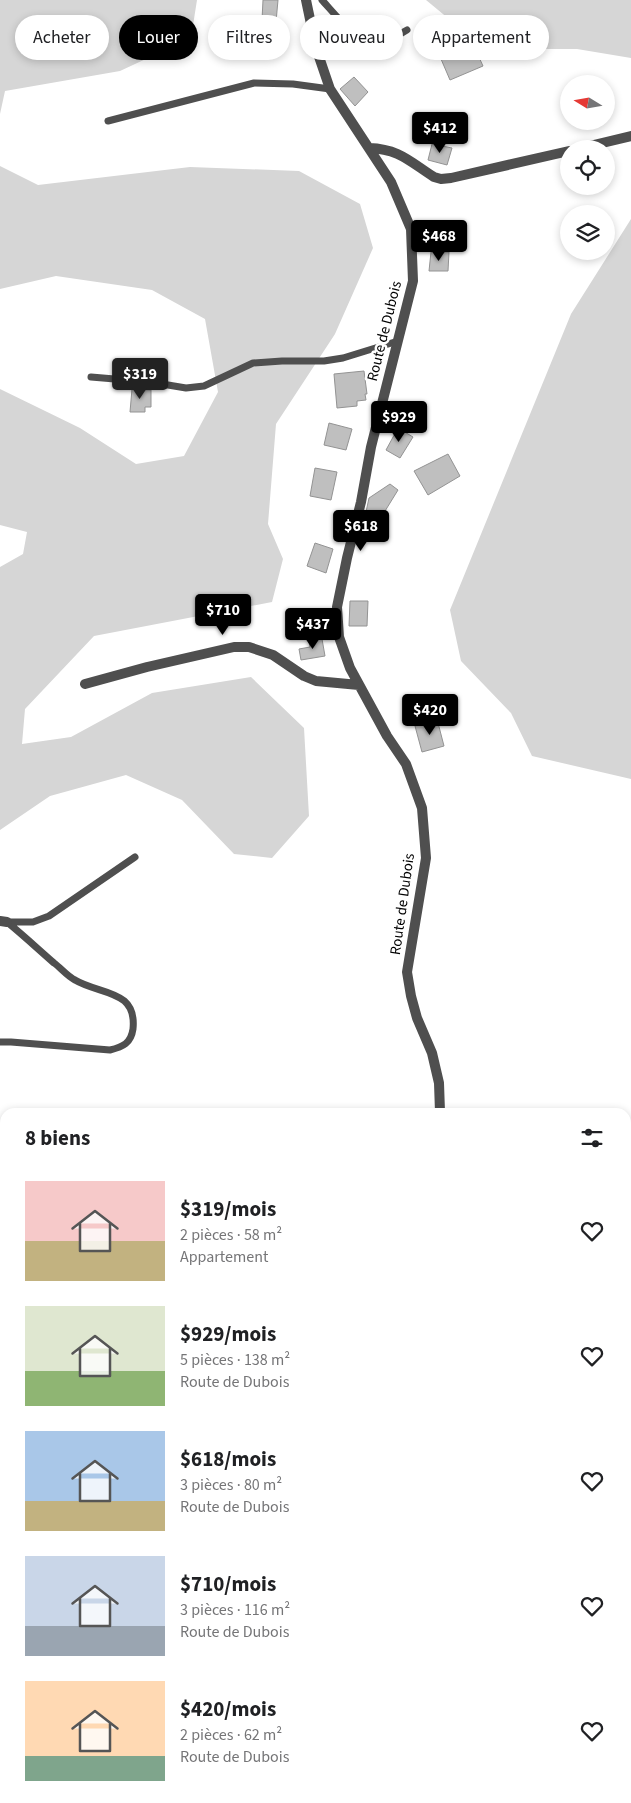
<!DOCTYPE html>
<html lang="fr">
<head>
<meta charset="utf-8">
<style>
	body { margin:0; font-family:"Source Sans 3",sans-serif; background:#f2f2f2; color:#202124; height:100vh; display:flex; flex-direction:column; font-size:19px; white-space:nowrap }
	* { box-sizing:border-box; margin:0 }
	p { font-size:16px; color:#757577 }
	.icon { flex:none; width:28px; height:28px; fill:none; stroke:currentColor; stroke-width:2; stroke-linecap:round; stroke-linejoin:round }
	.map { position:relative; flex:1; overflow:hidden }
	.side { position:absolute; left:0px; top:1108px; width:631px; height:696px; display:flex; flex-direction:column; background:#fff; border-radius:15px 15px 0 0; box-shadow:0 2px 8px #0003 }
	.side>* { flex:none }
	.guide { position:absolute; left:15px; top:15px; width:601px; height:45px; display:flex; gap:10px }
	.needle { width:32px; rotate:281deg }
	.buttons { position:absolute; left:560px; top:75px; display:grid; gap:10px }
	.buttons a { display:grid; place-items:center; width:55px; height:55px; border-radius:50%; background:#fff; box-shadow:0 2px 8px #0003; font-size:25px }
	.price { position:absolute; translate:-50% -42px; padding:0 11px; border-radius:5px; background:#000; color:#fff; font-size:16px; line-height:32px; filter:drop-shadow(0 1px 2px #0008) }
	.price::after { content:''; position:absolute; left:50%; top:30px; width:15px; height:11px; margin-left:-8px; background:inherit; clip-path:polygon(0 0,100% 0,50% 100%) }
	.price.current { background:#222; color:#fff }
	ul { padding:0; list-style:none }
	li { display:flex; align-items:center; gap:15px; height:125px; padding:0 25px }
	li span { display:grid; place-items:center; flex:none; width:140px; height:100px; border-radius:0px; color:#555 }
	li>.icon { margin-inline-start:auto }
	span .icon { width:60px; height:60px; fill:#fffc; stroke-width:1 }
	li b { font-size:21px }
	h2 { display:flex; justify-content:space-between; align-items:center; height:60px; padding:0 25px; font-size:21px }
	.pill { padding:0 18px; border-radius:22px; background:#fff; box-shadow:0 2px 8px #0003; font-size:18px; line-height:45px }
	.pill.current { background:#000; color:#fff }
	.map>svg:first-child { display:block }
	.green { fill:#d6d6d6 }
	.building { fill:#bfbfbf; stroke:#939393 }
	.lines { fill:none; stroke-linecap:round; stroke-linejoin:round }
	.lane { stroke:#4f4f4f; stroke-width:7 }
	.street { stroke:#4f4f4f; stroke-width:10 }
	.labels { text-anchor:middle; stroke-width:5; stroke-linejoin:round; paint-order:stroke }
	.street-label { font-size:15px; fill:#000; stroke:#fff }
</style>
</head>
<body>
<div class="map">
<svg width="631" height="1803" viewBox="0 0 631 1803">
	<rect width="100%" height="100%" fill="#fff"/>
	<path class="green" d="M0,0H197L191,38L120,71L5,91L0,114Z
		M426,0H631V58L577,49H518L449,19Z
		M0,166L38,185L190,167L299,171L360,204L373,248L335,334L276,424L268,524L283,559L272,602L94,636L25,709L22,744L71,737L152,693L251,677L304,728L309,816L272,858L234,854L182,800L126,775L50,796L0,830V567L23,554L27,532L0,525V389L80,428L136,464L184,456L218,392L205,319L152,290L56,276L0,289Z
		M631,219V779L532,756L511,713L461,661L450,610L571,314Z
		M371,1799H546L569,1803H365Z"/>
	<path class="building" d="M263,0H278L276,22L262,20Z
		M450,30L454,40L463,36L467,44L472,42L483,66L450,80L432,38Z
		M354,77L368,92L355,106L340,89Z
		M432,144L452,148L447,165L428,160Z
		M431,252H449L448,271H429Z
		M364,371L367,394H365L366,400L357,401V406L337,408L334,374Z
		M132,389L151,390V407H145V412H130Z
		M329,423L352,429L346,450L324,445Z
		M398,428L413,437L400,458L386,450Z
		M448,454L460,476L428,495L414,471Z
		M315,468L337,472L331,500L310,496Z
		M390,484L398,490L382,516L384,517L378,526L368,520L370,517L366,512L369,498Z
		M315,543L333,549L326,573L307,566Z
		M350,601H368L367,626H349Z
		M322,639L325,656L301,660L299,649L310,647L309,641Z
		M437,719L444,746L422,752L415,726Z"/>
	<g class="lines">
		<path class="lane" d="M322,0C335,14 359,46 379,43C389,42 398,35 407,30
			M108,121L254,83L293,84L330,89
			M91,377L150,382L186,388L204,386L253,363L282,361H324L343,358L398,341
			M7,922H33L49,916L135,857
			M0,1042H11L110,1050C123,1047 131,1043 133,1029C137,989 100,995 75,980C67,976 61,968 54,963C38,949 23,935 7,922"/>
		<path class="street" d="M306,0L316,48L330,89L391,182L411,229L413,281L371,447L361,502L347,558L337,607L339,637L350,668L387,736L406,764L422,808L426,858L407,972L411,996L417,1018L432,1053L439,1083L440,1112
			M369,148C399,149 409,161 434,177L441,179L451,178L569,151
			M577,149L631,136
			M85,684L147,667L234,647H249L273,655L304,676L316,681L359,685
			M0,921L7,922
			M626,1162L631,1163
			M626,1214L631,1204
			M0,1498L5,1496
			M626,1562L631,1563"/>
	</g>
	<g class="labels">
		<g class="street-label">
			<text transform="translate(384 331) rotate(-76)" y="5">Route de Dubois</text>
			<text transform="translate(402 904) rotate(-82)" y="5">Route de Dubois</text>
		</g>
	</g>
</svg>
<div class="buttons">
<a><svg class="needle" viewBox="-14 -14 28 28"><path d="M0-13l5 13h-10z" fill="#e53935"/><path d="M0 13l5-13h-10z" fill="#757577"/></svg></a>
<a><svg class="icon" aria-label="locate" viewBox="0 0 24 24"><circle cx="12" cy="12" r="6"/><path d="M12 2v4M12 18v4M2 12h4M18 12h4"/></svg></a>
<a><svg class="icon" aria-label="layers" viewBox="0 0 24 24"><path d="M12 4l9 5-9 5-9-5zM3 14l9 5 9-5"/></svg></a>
</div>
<b class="price" style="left:440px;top:154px">$412</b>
<b class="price" style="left:439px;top:262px">$468</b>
<b class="price current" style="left:140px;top:400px">$319</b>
<b class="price" style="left:399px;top:443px">$929</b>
<b class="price" style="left:361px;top:552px">$618</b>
<b class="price" style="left:223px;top:636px">$710</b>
<b class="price" style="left:313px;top:650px">$437</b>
<b class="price" style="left:430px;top:736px">$420</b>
<div class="guide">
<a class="pill">Acheter</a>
<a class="pill current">Louer</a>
<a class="pill">Filtres</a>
<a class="pill">Nouveau</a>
<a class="pill">Appartement</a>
</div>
<section class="side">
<h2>8 biens<svg class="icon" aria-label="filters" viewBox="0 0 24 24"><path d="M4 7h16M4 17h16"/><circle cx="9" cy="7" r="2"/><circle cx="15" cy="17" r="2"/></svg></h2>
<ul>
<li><span style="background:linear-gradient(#f6c9c9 60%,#c2b280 0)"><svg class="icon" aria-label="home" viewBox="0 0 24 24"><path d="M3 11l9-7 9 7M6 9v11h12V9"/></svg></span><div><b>$319/mois</b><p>2 pièces · 58 m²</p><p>Appartement</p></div><svg class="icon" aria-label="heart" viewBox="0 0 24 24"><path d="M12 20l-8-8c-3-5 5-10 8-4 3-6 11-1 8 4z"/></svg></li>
<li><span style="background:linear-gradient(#dfe7d0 65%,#8fb573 0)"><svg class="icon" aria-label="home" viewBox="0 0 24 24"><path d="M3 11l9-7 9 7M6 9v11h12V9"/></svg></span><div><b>$929/mois</b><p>5 pièces · 138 m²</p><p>Route de Dubois</p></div><svg class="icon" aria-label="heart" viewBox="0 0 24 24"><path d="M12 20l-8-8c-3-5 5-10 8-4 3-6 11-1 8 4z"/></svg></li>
<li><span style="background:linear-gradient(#a9c7e8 70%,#c2b280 0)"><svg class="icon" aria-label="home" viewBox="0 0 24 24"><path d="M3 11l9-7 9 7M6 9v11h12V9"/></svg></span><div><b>$618/mois</b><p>3 pièces · 80 m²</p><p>Route de Dubois</p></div><svg class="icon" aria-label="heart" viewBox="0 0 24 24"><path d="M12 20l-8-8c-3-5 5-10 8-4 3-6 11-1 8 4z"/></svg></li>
<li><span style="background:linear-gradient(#c9d6e8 70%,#9aa5b1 0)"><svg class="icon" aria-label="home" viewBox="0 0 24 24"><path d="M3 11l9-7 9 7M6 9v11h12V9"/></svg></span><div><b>$710/mois</b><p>3 pièces · 116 m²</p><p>Route de Dubois</p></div><svg class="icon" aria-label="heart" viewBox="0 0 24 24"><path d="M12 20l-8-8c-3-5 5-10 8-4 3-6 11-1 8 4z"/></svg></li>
<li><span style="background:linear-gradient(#ffd9b3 75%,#7fa58c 0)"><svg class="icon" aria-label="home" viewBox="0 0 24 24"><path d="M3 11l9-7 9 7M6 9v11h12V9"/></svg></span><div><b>$420/mois</b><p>2 pièces · 62 m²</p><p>Route de Dubois</p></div><svg class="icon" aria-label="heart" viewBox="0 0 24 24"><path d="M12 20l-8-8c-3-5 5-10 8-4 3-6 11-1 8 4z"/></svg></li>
</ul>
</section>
</div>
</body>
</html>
